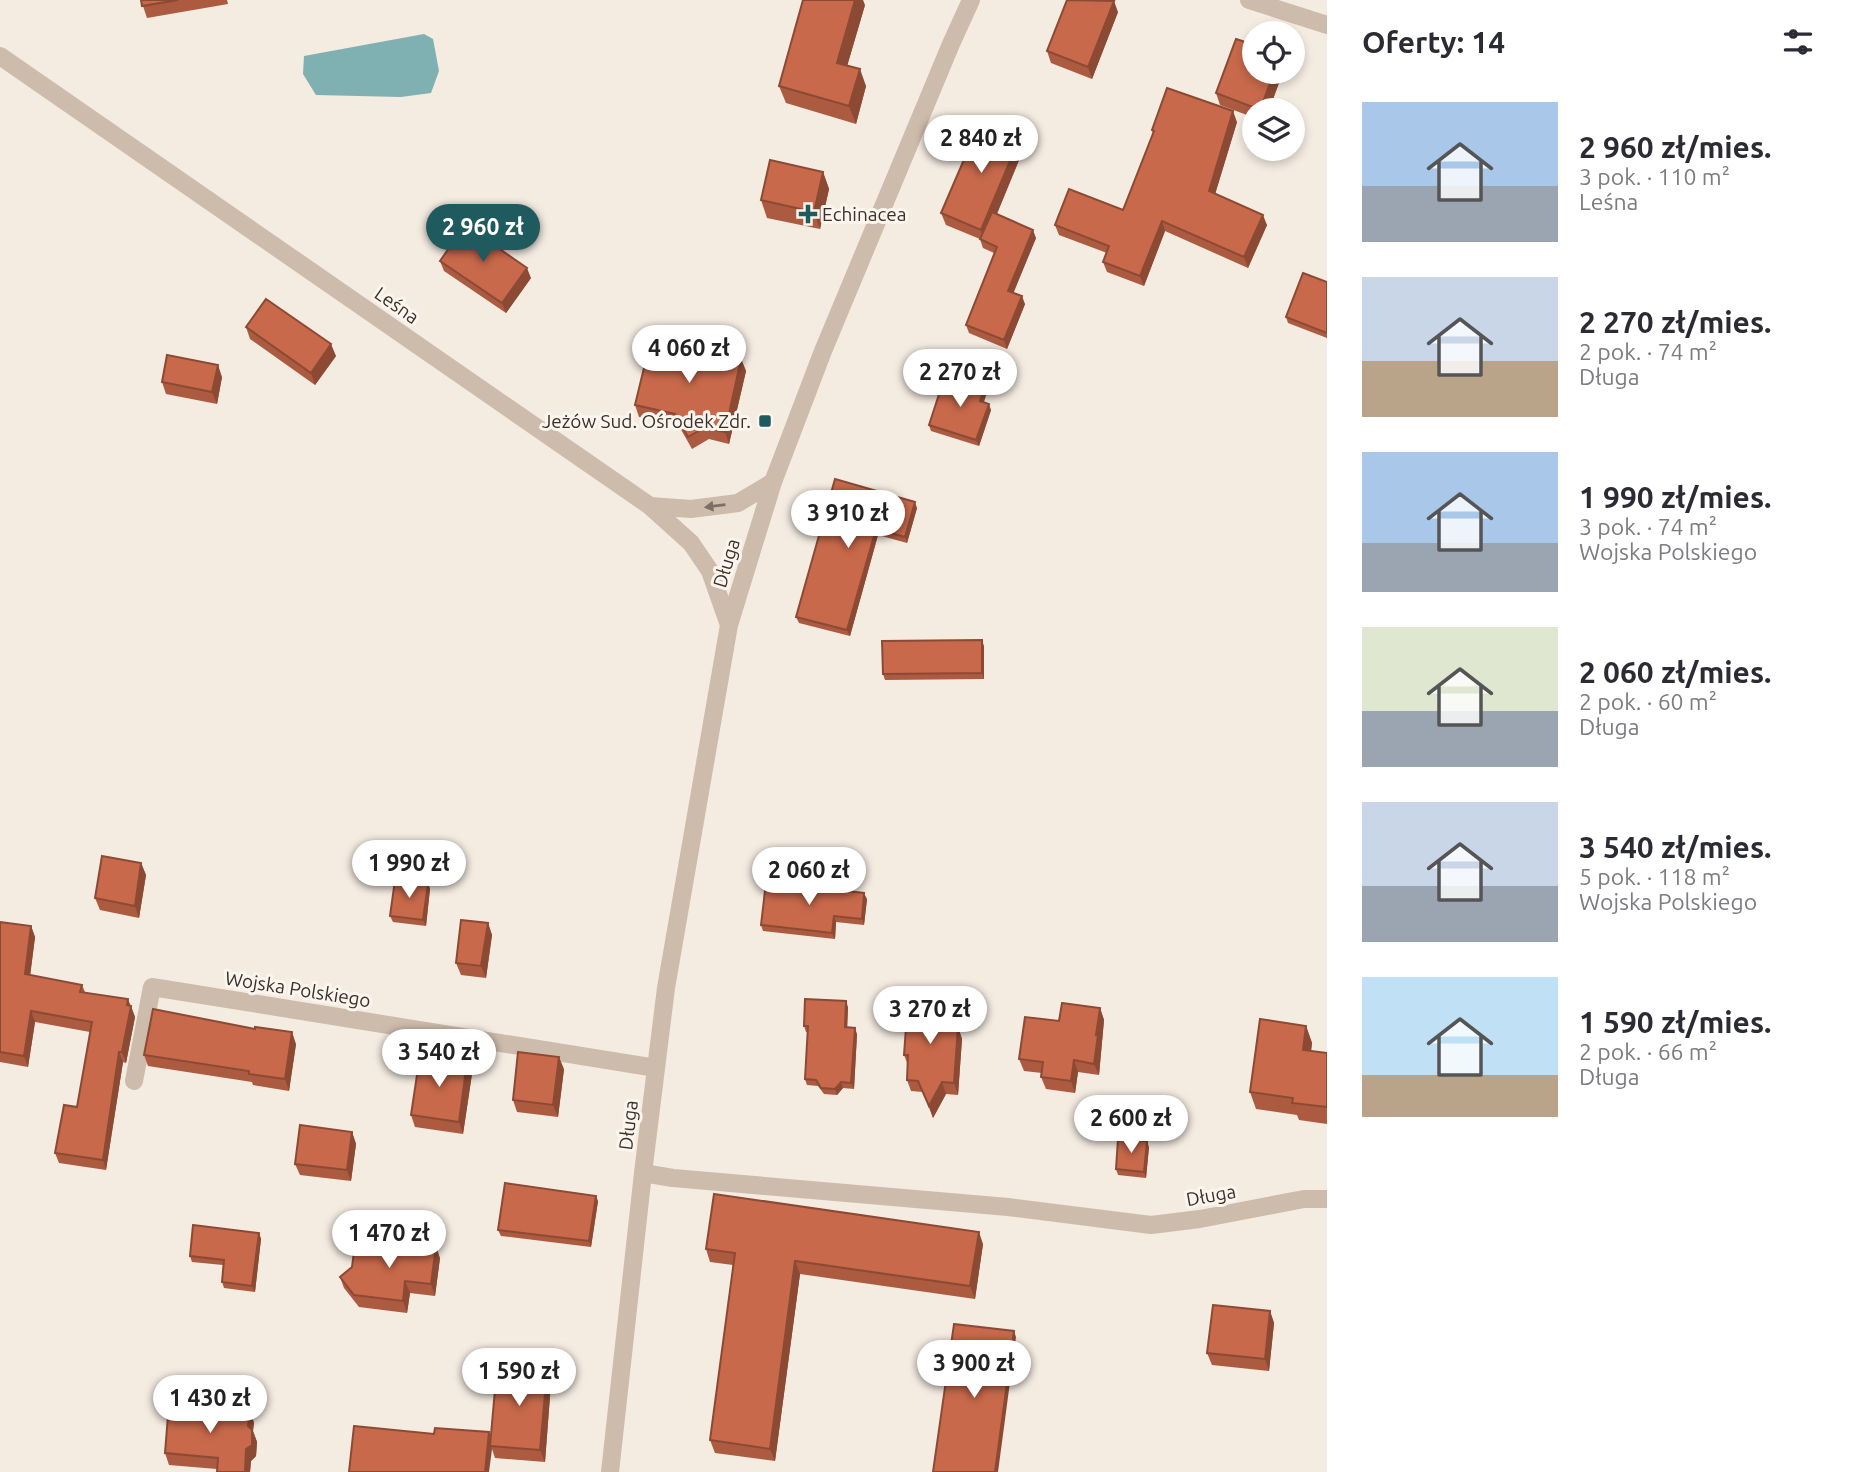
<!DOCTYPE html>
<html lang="pl">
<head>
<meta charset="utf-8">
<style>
	body { margin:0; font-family:Ubuntu,sans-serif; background:#f2f2f3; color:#2b2b33; height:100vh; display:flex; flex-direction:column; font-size:26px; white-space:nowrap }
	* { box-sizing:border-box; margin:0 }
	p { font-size:23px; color:#7c7c81 }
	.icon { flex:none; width:38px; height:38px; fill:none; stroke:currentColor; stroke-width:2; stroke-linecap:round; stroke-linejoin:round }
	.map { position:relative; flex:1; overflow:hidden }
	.side { display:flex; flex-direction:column; background:#fff; width:525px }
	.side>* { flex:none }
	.controls { position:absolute; left:1242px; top:21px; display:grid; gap:14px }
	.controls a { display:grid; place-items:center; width:63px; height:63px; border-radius:50%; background:#fff; box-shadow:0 4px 10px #0003; font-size:35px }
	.price { position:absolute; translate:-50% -60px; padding:0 16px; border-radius:24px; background:#fff; color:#222; font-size:23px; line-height:46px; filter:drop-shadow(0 2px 4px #0008) }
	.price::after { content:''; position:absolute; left:50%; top:42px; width:21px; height:16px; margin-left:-10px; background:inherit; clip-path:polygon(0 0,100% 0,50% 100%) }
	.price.selected { background:#1f5a5e; color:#fff }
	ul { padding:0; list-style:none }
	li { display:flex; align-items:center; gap:21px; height:175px; padding:0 35px }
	li span { display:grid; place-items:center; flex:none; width:196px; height:140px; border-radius:0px; color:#555 }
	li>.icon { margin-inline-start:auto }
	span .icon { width:84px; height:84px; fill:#fffc; stroke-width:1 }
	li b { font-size:30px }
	h2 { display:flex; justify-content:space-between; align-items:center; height:84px; padding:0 35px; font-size:30px }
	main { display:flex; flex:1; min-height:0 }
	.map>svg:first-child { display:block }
	.water { fill:#7fb0b2 }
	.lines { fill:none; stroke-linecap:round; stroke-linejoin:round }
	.minor { stroke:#cdbbac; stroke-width:18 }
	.wall { fill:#ac5a40 }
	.shaded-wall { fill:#8c4a34 }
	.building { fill:#c8694b; stroke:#8c4a34; stroke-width:2 }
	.oneway { fill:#7d6f65 }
	.poi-dot { fill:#1f5a5e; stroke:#fbf5ee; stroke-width:2.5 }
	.labels { text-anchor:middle; stroke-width:6; stroke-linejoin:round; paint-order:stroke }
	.poi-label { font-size:19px; fill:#3b302b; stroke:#fbf5ee; text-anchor:start }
	.street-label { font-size:19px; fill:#3b302b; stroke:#fbf5ee }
</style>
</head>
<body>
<main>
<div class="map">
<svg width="1327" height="1472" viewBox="0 0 1327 1472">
	<rect width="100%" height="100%" fill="#f4ebe1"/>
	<path class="water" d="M424,34L433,39L439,71L431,93L401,97L316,95L303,74L304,56Z"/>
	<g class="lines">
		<path class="minor" d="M1249,0L1327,25
			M0,56L650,506L691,543L710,571L729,625
			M650,506L691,509L738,503L773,482
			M134,1081L152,987L656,1068
			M643,1173L673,1178L1008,1207L1151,1225L1200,1219L1304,1199H1327
			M610,1472L643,1173L666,988L729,625L773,482L823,351L951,44L971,0"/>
	</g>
	<path class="wall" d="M141,0H227L228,4L147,18Z
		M865,5L847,66L866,86L856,124L786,103L779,86Z
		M1118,12L1092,79L1051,63L1047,51Z
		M1283,72L1269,110H1255V118L1220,105L1216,93Z
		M1237,122L1215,194L1267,225L1248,268L1165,231L1144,286L1107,272L1103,262L1107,253L1059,235L1055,225L1123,210L1153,134L1152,130Z
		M1020,137L1024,148L997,214L1036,238L1013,293L1025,304L1007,349L969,333L966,325L994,253L983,248L980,239L946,225L941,213Z
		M823,172L829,189L820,229L767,218L761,200Z
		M440,261L531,278L506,313L444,271Z
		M1327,282V338L1288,323L1286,317Z
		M246,327L336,356L315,385L250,339Z
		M741,359L746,371L729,444L709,439L692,449L679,426L639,417L635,405Z
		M222,377L217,404L166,394L162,382Z
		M949,391L987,392L984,402L991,410L979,446L931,431L929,425Z
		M835,479L917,508L907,543L878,535L850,636L799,623L796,617Z
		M984,646V679L885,680L883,674Z
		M141,863L146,875L139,918L100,910L95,898Z
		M428,883L430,889L426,926L393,922L390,916Z
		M867,899L864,925L836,922L835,939L763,931L761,925Z
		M0,922L31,926L35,937L30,975L82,985L85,992L131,1006L135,1017L126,1063L123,1062L106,1170L59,1163L55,1153L77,1107L90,1032L35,1022L28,1067L0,1062Z
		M488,923L492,935L486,978L461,975L456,963Z
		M848,1007L847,1027L857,1034L854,1089L843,1088L837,1095L824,1094L818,1086L807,1085L805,1079L808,1032H806L804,1026Z
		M1100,1008L1104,1020L1099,1075L1078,1072L1075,1093L1046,1089L1041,1077L1042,1073L1024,1071L1019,1059L1059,1021Z
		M953,1015L952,1027H958L962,1039L958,1095L946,1094L933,1118L923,1092L911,1091L907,1080L908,1065L904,1055Z
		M1306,1026L1312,1043L1311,1051L1327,1053V1124L1299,1120L1297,1115L1256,1109L1250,1092Z
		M296,1044L289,1091L253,1085L252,1082L148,1066L144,1055Z
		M467,1062L472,1074L463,1134L415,1127L411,1115Z
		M564,1069L558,1117L517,1112L513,1100Z
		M352,1132L356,1144L351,1181L300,1175L295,1164Z
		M1149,1147L1146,1178L1118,1175L1116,1169Z
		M598,1201L591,1247L501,1236L498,1230Z
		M259,1233L261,1239L255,1292L224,1288L222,1282L223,1265L192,1262L190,1256Z
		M983,1244L975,1299L800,1274L775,1461L715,1453L710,1440L733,1265L710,1262L706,1249Z
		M440,1258L435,1296L410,1293L407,1313L359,1307L344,1288L340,1277Z
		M1270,1311L1274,1323L1269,1371L1212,1365L1207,1353Z
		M547,1371L551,1383L545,1462L495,1458L492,1449L434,1434L489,1432L491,1437Z
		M254,1422L253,1431L257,1442L256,1456L251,1461L250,1472H217V1469L169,1465L165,1453Z"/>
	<path class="shaded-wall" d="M855,0H863L865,5L843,80L837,63Z
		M1114,1L1118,12L1092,79L1088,67Z
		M860,69L866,86L856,124L849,106Z
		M1274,72H1283L1269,110H1261Z
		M1233,111L1237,122L1213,201L1209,191Z
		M1020,137L1024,148L985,242L981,230Z
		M823,172L829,189L820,229L814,212Z
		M1263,215L1267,225L1248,268L1244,257Z
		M1162,221L1165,231L1144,286L1140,276Z
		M1033,230L1036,238L1011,299L1008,291Z
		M527,268L531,278L506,313L502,303Z
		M1022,296L1025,304L1007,349L1004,340Z
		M331,344L336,356L315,385L311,373Z
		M741,359L746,371L729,444L725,432Z
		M218,365L222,377L217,404L212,392Z
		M985,386L987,392L982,407L980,401Z
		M989,404L991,410L979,446L976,440Z
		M915,502L917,508L907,543L905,537Z
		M876,529L878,535L850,636L847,630Z
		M982,640L984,646V679L982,673Z
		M141,863L146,875L139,918L135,906Z
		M428,883L430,889L426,926L423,920Z
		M864,893L867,899L864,925L862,919Z
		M834,916L836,922L835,939L832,933Z
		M488,923L492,935L486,978L481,966Z
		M31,926L35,937L29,985L25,974Z
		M128,999L135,1017L126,1063L122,1052Z
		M846,1001L848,1007L847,1033L845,1027Z
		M949,1003L953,1015L952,1038L947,1026Z
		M1100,1008L1104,1020L1099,1075L1094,1064L1096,1035Z
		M31,1011L35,1022L28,1067L24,1056Z
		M1306,1026L1312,1043L1309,1067L1303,1050Z
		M958,1027L962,1039L958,1095L954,1083Z
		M855,1028L857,1034L854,1089L851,1083Z
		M292,1032L296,1044L289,1091L285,1079Z
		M119,1052L123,1062L106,1170L103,1160Z
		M559,1057L564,1069L558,1117L553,1105Z
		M1074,1060L1078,1072L1075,1093L1071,1081Z
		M467,1062L472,1074L463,1134L459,1122Z
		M841,1082L843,1088L837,1095L835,1089Z
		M942,1082L946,1094L933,1118L929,1106Z
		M352,1132L356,1144L351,1181L347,1170Z
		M1147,1141L1149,1147L1146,1178L1144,1172Z
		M596,1196L598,1201L591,1247L589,1241Z
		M979,1232L983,1244L975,1299L970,1286Z
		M259,1233L261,1239L255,1292L252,1286Z
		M436,1246L440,1258L435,1296L431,1284Z
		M795,1261L800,1274L775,1461L770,1449Z
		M405,1281L410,1293L407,1313L403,1301Z
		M1270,1311L1274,1323L1269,1371L1265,1359Z
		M1014,1331L1016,1337L998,1472H995Z
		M547,1371L551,1383L545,1462L540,1450Z
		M249,1411L254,1422L253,1431L257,1442L256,1456L251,1461L250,1472H245Z
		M489,1432L492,1441L490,1446L492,1449L489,1472H485Z"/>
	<path class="building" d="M141,0H178L142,6Z
		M803,0H855L837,63L860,69L849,106L779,86Z
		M1067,0L1114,1L1088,67L1047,51Z
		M1236,39L1255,45V72H1274L1260,110L1216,93Z
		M1167,88L1233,111L1209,191L1263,215L1244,257L1162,221L1140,276L1103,262L1109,246L1055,225L1069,189L1123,210L1154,131L1152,130Z
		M981,120L1020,137L981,230L941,213Z
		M770,160L823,172L814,212L761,200Z
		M992,212L1033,230L1008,291L1022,296L1004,340L966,325L997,247L980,239Z
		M465,225L527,268L502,303L440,261Z
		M1303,273L1327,282V333L1286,317Z
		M266,299L331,344L311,373L246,327Z
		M651,339L741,359L725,432L704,428L688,437L675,414L635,405Z
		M167,355L218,365L212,392L162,382Z
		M954,376L985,386L980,401L989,404L976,440L929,425L941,388L949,391Z
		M835,479L915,502L905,537L876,529L847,630L796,617Z
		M982,640V673L883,674L882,641Z
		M102,856L141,863L135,906L95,898Z
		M395,880L428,883L423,920L390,916Z
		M766,882L864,893L862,919L834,916L832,933L761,925Z
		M461,920L488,923L481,966L456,963Z
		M0,922L31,926L25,974L82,985L80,992L128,999L127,1005L131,1006L122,1052H119L103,1160L55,1153L64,1105L77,1107L92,1022L31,1011L24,1056L0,1052Z
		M805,999L846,1001L845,1027L855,1028L851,1083L841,1082L835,1089L821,1088L816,1080L805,1079L808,1026H804Z
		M908,1000L949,1003L947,1026L958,1027L954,1083L942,1082L929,1106L918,1081L907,1080L908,1055H904Z
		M1062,1003L1100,1008L1096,1035H1098L1094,1064L1074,1060L1071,1081L1041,1077L1043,1062L1019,1059L1025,1017L1059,1021Z
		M153,1009L255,1029V1027L292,1032L285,1079L249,1074V1071L144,1055Z
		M1260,1019L1306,1026L1303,1050L1327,1053V1107L1292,1103L1293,1098L1250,1092Z
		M518,1052L559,1057L553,1105L513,1100Z
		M420,1055L467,1062L459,1122L411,1115Z
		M300,1125L352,1132L347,1170L295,1164Z
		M1118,1139L1147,1141L1144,1172L1116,1169Z
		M505,1183L596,1196L589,1241L498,1230Z
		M714,1194L979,1232L970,1286L795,1261L770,1449L710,1440L735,1253L706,1249Z
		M193,1225L259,1233L252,1286L222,1282L224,1260L190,1256Z
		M408,1243L436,1246L431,1284L405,1281L403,1301L354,1295L340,1277L352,1267L355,1244L407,1251Z
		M1213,1305L1270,1311L1265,1359L1207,1353Z
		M954,1324L1014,1331L995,1472H933Z
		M497,1367L547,1371L540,1450L490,1446Z
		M169,1403L249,1411L248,1426L252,1430V1445L246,1449L245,1472H217L218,1458L165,1453Z
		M354,1426L434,1434L435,1428L489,1432L485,1472H349Z"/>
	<defs><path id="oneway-solid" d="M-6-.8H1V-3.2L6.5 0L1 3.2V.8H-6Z" transform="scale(1.75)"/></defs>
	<use class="oneway" href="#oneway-solid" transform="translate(715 506) rotate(173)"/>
	<g class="poi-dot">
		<path d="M804.5 203.5h7v7h7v7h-7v7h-7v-7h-7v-7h7z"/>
		<rect x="758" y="414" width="14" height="14" rx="3.5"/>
	</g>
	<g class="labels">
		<g class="poi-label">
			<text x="822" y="221">Echinacea</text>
			<text x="751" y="428" text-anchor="end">Jeżów Sud. Ośrodek Zdr.</text>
		</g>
		<g class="street-label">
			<text transform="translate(397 305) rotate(35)" y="7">Leśna</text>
			<text transform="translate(726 563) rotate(-73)" y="7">Długa</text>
			<text transform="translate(298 989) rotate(9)" y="7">Wojska Polskiego</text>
			<text transform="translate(628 1125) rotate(-83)" y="7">Długa</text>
			<text transform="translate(1211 1195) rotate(-10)" y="7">Długa</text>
		</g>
	</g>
</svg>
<div class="controls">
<a><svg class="icon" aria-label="locate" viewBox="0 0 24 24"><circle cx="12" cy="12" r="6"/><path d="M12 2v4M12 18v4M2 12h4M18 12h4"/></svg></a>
<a><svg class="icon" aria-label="layers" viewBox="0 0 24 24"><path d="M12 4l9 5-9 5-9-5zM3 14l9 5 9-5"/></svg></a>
</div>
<b class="price" style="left:981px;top:175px">2 840 zł</b>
<b class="price selected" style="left:483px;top:264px">2 960 zł</b>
<b class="price" style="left:689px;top:385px">4 060 zł</b>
<b class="price" style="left:960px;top:409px">2 270 zł</b>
<b class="price" style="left:848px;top:550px">3 910 zł</b>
<b class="price" style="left:409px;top:900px">1 990 zł</b>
<b class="price" style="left:809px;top:907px">2 060 zł</b>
<b class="price" style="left:930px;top:1046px">3 270 zł</b>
<b class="price" style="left:439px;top:1089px">3 540 zł</b>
<b class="price" style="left:1131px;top:1155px">2 600 zł</b>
<b class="price" style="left:389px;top:1270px">1 470 zł</b>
<b class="price" style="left:974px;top:1400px">3 900 zł</b>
<b class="price" style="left:519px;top:1408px">1 590 zł</b>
<b class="price" style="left:210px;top:1435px">1 430 zł</b>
</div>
<section class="side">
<h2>Oferty: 14<svg class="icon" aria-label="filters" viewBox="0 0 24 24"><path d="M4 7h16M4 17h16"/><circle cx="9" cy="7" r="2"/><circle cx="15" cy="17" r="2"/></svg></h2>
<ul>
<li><span style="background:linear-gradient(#a9c7e8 60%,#9aa5b1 0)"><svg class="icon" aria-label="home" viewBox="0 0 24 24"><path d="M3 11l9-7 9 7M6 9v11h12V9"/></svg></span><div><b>2 960 zł/mies.</b><p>3 pok. · 110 m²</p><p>Leśna</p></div></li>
<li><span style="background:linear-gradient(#c9d6e8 60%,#b9a48a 0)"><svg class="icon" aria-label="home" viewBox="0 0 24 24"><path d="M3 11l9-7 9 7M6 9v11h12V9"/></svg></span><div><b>2 270 zł/mies.</b><p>2 pok. · 74 m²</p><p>Długa</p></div></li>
<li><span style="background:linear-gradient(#a9c7e8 65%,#9aa5b1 0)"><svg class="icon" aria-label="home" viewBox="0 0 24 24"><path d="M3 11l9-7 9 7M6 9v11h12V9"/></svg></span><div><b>1 990 zł/mies.</b><p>3 pok. · 74 m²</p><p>Wojska Polskiego</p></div></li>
<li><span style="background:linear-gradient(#dfe7d0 60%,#9aa5b1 0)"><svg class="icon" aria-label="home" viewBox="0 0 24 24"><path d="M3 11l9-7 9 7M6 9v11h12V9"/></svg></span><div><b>2 060 zł/mies.</b><p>2 pok. · 60 m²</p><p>Długa</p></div></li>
<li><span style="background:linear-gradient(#c9d6e8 60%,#9aa5b1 0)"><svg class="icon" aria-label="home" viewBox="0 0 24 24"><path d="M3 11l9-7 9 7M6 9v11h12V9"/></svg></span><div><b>3 540 zł/mies.</b><p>5 pok. · 118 m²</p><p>Wojska Polskiego</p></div></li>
<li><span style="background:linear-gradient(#bfe0f5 70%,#b9a48a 0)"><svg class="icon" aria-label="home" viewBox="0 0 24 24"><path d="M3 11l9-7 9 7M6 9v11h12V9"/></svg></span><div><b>1 590 zł/mies.</b><p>2 pok. · 66 m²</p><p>Długa</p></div></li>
</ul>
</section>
</main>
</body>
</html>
